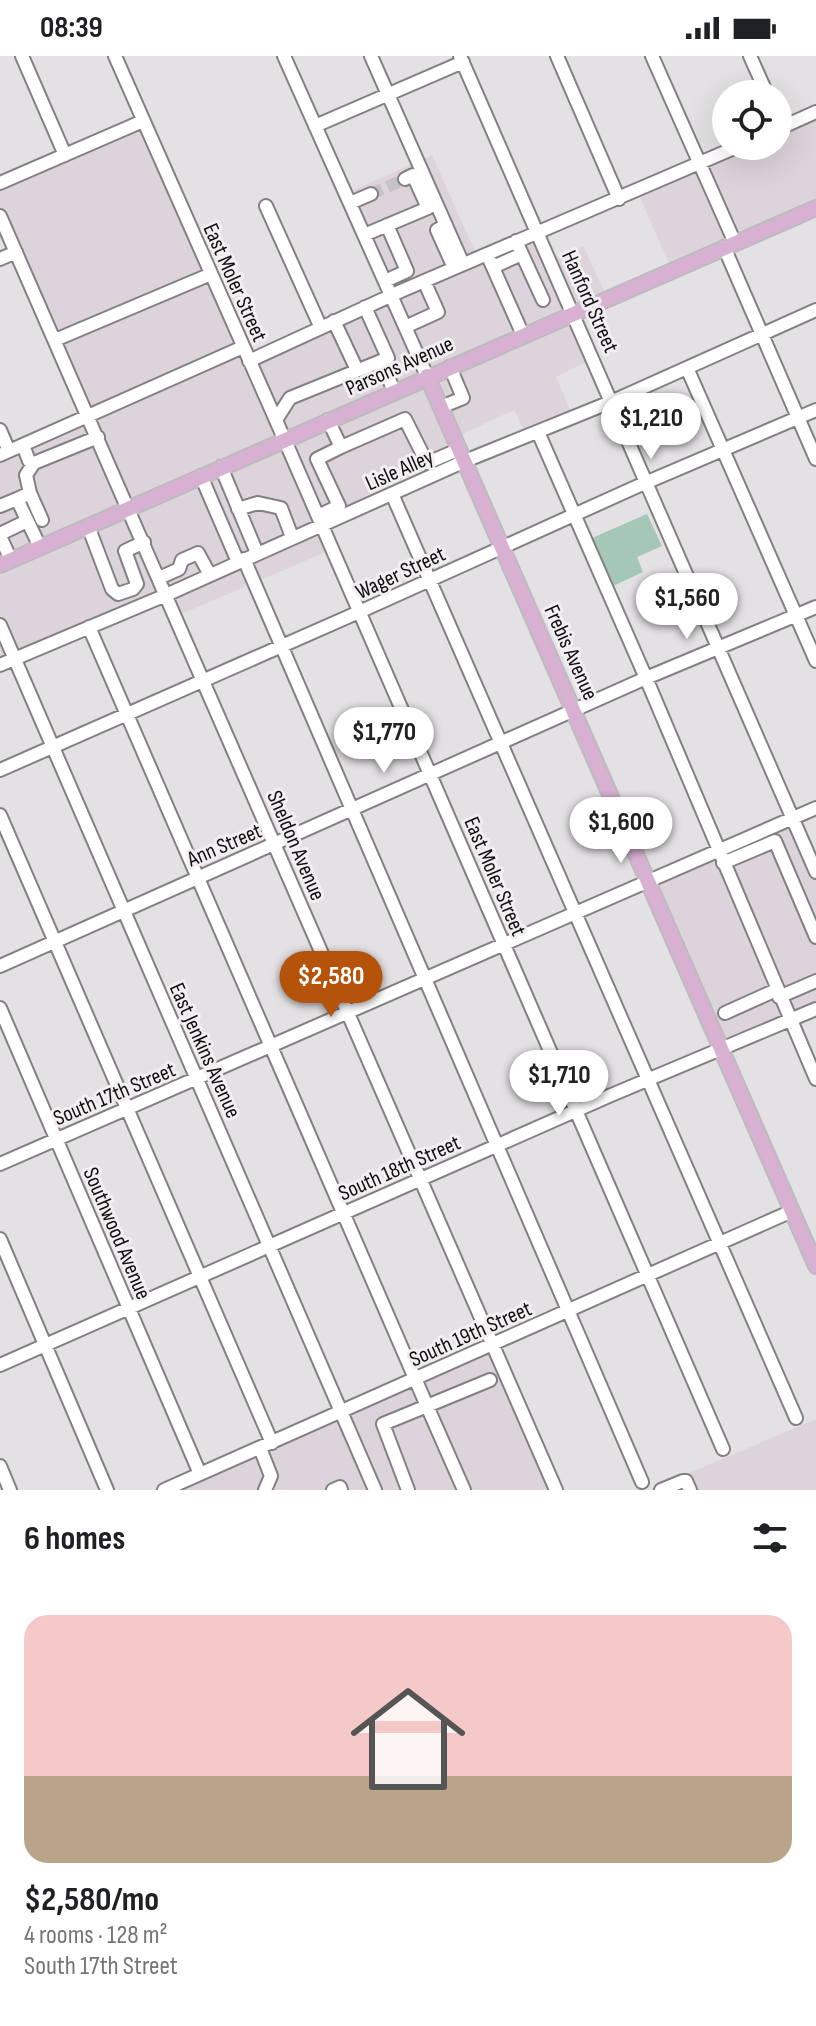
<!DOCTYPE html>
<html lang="en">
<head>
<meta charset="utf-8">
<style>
	body { margin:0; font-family:"Sofia Sans Condensed",sans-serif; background:#f2f2f2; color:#202124; height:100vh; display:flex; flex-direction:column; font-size:30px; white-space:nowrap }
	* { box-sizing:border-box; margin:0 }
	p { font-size:26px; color:#757577 }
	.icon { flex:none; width:44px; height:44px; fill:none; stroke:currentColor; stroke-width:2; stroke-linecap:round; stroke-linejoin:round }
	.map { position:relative; height:1434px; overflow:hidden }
	.drawer { display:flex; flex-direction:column; background:#fff; flex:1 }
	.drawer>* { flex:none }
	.controls { position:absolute; left:712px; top:24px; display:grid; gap:16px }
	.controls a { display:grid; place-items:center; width:80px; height:80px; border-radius:50%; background:#fff; box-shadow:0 8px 32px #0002; font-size:40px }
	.price { position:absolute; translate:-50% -68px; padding:0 18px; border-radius:28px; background:#fff; color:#222; font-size:26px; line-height:52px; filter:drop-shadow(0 2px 4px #0008) }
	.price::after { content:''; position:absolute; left:50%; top:48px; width:24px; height:18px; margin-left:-12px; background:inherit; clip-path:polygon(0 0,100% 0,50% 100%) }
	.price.on { background:#b45309; color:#fff }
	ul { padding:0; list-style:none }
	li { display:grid; align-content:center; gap:16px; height:424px; padding:0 24px }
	li span { display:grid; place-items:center; height:248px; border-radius:24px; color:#555 }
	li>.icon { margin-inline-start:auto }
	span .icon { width:144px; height:144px; fill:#fffc; stroke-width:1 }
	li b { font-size:34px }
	h2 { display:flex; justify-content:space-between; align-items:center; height:96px; padding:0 24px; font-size:34px }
	.status { display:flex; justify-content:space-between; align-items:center; height:56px; padding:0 40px; background:#fff; direction:ltr }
	.status svg { height:22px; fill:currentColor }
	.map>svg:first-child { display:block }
	.built { fill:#ddd3db }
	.green { fill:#a4c8b5 }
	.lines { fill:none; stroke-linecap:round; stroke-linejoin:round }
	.minor-tunnel { stroke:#c4c2c4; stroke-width:12; stroke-dasharray:12 6; stroke-linecap:butt }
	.minor-casing { stroke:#838082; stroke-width:16 }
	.major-casing { stroke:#bcbcbc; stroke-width:18 }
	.minor { stroke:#fff; stroke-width:12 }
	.major { stroke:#d8b0d2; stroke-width:14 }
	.labels { text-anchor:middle; stroke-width:6; stroke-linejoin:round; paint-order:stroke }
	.street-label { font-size:22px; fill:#100f0f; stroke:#f2eef1 }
</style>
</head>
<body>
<div class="status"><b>08:39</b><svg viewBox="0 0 49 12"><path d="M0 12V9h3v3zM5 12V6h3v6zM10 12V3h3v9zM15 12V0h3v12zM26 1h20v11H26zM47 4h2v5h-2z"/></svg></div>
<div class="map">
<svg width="816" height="1434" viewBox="0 0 816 1434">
	<rect width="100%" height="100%" fill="#e4e1e4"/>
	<path class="built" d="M816,57V152L672,214L637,135L740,90H778V73Z
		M139,58L250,304L389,241L347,137L432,99L479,204L539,176L552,204L583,190L608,242L574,256L595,301L556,321L574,362L528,382L514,354L456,381L467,408L323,470L333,493L177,560L168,540L0,612V397L89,358L0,158V122Z
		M794,760L816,811V955L722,995L648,823Z
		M492,1287L557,1434H158Z
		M816,1363V1434H650Z"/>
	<path class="green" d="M647,458L662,490L637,501L643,516L613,530L592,482Z"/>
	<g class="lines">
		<path class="minor-tunnel" d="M371,138L405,123"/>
		<g class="minor-casing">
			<path id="minor" d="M22,0L65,99
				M115,0L290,396L723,1393
				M284,0L427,320
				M371,0L463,208
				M460,0L816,816
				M557,0L619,143
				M652,0L735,187
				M750,0L767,38
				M315,70L463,6
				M778,73L816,56
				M0,127L143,65
				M350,147L371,138
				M266,150L321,272
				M0,160L556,1434
				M446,169L437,174L454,212
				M364,179L428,152L413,119L405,123
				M516,185L543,244
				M724,191L816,403
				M487,198L523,279
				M0,203L16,196
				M493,211L522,198
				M385,225L407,215L387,169
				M365,251L388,302L381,305
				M334,265L357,314
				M405,271L438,256L424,225
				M55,284L211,218
				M249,305L401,235L739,90
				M687,312L816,605
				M441,351L463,342L450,311
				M276,364L290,342L381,305L394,335
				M328,364L341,391L405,363L427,407L460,393
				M0,374L9,395
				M538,376L646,622L816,1023
				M23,389L29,405L34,407L98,381
				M0,399L243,291
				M34,407L26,419L30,437L42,464
				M221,411L257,497
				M201,420L238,506
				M30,437L17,443L40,491
				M392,438L796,1362
				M0,450L17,443
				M238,453L258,447L281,452L292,481
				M318,460L339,450L317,403L341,391
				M88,470L112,533L118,538L133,533L137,528L125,495L144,486
				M0,478L27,465
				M0,480L11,504
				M244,503L642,1426
				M159,522L179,513L182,504L198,497L210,519
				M0,569L375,1434
				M89,571L427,1350L490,1324
				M0,609L166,539L465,405L613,345L816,254
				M0,714L359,556L638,430L816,354
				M0,759L272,1387
				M723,807L775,785L816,881
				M0,910L646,622L816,551
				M779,941L816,925
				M0,952L200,1418
				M725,957L776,934
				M0,1108L816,752
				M0,1183L107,1434
				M0,1309L609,1040L816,953
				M260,1392L271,1420L265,1434
				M0,1410L10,1434
				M164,1434L792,1155
				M333,1434L340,1431L341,1434
				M408,1434L383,1368L427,1350L464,1434
				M661,1434L683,1425H686L690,1434"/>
		</g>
		<g class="major-casing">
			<path id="major" d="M427,320L816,1210
				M0,509L816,152"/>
		</g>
		<use href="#minor" class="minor"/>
		<use href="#major" class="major"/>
	</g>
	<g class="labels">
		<g class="street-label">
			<text transform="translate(236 226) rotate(66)" y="8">East Moler Street</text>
			<text transform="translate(591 245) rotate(66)" y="8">Hanford Street</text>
			<text transform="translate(399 309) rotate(-24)" y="8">Parsons Avenue</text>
			<text transform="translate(399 413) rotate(-24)" y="8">Lisle Alley</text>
			<text transform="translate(400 516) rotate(-25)" y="8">Wager Street</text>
			<text transform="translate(572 596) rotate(66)" y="8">Frebis Avenue</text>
			<text transform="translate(224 788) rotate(-23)" y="8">Ann Street</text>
			<text transform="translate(297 789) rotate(67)" y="8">Sheldon Avenue</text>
			<text transform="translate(496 820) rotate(67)" y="8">East Moler Street</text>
			<text transform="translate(206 994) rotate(66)" y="8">East Jenkins Avenue</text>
			<text transform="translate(114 1037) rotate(-23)" y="8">South 17th Street</text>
			<text transform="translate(399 1111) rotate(-24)" y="8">South 18th Street</text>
			<text transform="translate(118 1177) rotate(67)" y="8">Southwood Avenue</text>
			<text transform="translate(470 1277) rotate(-24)" y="8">South 19th Street</text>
		</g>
	</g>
</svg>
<div class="controls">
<a><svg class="icon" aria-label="locate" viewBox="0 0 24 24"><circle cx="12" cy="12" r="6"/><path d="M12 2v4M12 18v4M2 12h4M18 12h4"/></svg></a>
</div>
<b class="price" style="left:651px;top:405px">$1,210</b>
<b class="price" style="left:687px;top:585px">$1,560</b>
<b class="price" style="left:384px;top:719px">$1,770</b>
<b class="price" style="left:621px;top:809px">$1,600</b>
<b class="price on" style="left:331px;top:963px">$2,580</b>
<b class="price" style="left:559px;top:1062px">$1,710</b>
</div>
<section class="drawer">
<h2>6 homes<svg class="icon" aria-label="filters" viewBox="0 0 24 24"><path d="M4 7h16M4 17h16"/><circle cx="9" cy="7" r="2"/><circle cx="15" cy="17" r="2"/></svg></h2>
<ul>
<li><span style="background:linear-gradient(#f6c9c9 65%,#b9a48a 0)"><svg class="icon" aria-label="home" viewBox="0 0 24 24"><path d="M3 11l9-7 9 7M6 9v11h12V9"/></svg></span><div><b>$2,580/mo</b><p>4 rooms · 128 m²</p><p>South 17th Street</p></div></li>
</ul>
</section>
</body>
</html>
